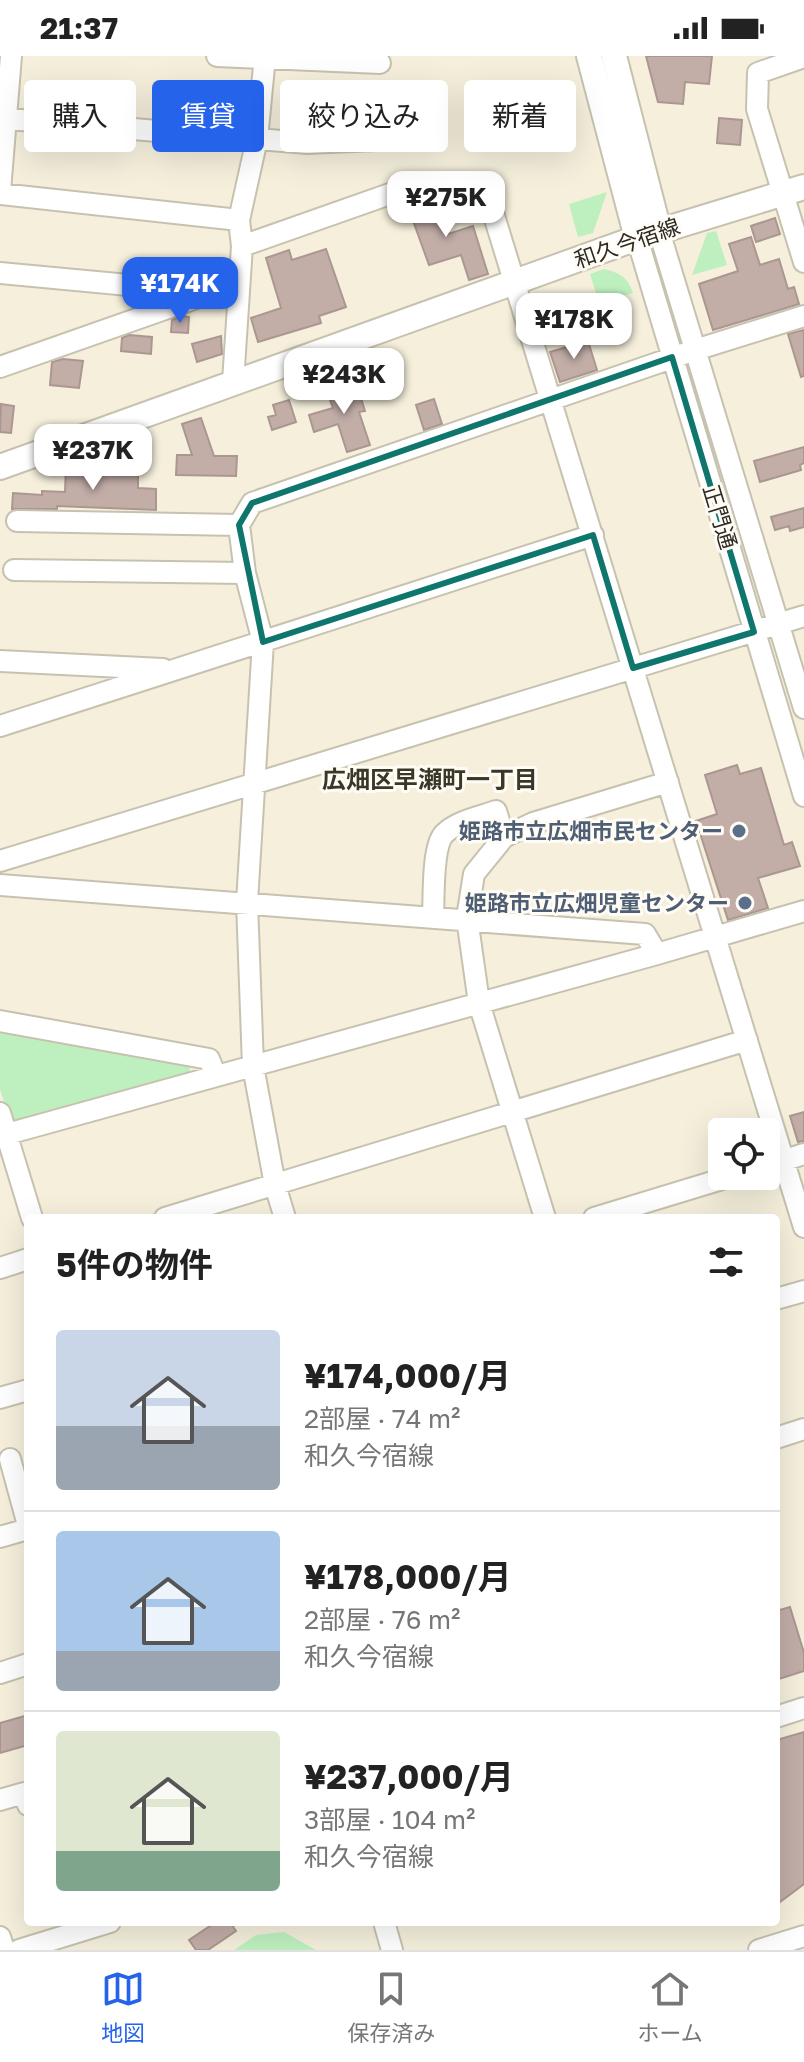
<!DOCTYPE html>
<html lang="ja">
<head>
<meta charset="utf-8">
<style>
	body { margin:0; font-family:"Golos Text","Noto Sans JP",sans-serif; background:#f2f2f2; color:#222; height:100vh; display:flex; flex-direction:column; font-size:30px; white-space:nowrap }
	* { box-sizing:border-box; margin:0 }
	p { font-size:26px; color:#767676 }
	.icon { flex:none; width:44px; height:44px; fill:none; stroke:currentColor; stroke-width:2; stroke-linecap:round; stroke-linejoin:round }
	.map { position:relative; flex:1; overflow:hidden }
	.drawer { position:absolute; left:24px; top:1158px; width:756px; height:712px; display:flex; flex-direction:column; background:#fff; border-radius:8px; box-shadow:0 8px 32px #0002 }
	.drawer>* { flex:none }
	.top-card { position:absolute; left:24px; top:24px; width:756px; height:72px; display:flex; gap:16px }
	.buttons { position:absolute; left:708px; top:1062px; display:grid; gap:16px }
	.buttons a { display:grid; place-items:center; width:72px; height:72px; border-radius:8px; background:#fff; box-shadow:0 8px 32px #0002; font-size:40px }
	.price { position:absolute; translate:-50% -68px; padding:0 18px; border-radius:16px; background:#fff; color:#222; font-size:26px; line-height:52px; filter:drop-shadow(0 2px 4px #0008) }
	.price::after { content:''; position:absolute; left:50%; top:48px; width:24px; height:18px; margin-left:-12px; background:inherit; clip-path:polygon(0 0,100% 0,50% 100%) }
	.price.active { background:#2563eb; color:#fff }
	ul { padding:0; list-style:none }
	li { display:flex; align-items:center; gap:24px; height:200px; padding:0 32px }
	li+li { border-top:2px solid #e0e0e0 }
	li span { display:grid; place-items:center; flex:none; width:224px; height:160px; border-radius:8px; color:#555 }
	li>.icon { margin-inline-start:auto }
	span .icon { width:96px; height:96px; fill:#fffc; stroke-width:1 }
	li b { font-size:34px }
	h2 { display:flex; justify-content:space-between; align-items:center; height:96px; padding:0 32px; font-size:34px }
	.tag { padding:0 28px; border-radius:8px; background:#fff; box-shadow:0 8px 32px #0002; font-size:28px; line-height:72px }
	.tag.active { background:#2563eb; color:#fff }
	.status { display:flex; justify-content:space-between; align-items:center; height:56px; padding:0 40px; background:#fff; direction:ltr }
	.status svg { height:22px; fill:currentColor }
	.tabs { display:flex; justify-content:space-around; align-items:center; height:112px; border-top:2px solid #e0e0e0; background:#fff; font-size:22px; color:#767676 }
	.tabs a { display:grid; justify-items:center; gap:4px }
	.tabs .active { color:#2563eb }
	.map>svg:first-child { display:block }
	.green { fill:#bef0bf }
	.building { fill:#c2ada7; stroke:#ab9791; stroke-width:2 }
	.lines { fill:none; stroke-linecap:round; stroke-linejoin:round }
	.minor-casing { stroke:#c7c2af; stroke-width:24 }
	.major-casing { stroke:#c7c2af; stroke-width:28 }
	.minor { stroke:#fff; stroke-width:20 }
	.major { stroke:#fff; stroke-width:24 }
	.marked { fill:none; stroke:#0f766e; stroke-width:6; stroke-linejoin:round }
	.service-dot { fill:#5c6f8a; stroke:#fffcf5; stroke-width:3 }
	.labels { text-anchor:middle; stroke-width:6; stroke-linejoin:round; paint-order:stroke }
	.street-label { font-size:22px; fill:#2d2a23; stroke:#fffcf5 }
	.service-label { font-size:22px; font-weight:bold; fill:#4e5e75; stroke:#fffcf5; text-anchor:end }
	.neighbourhood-label { font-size:24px; font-weight:bold; fill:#3b3728; stroke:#fffcf5 }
</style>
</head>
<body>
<div class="status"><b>21:37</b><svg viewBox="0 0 49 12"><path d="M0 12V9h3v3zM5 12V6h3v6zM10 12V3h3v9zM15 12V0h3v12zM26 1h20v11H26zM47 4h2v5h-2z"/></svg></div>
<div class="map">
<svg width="804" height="1894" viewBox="0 0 804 1894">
	<rect width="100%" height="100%" fill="#f5efdc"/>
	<path class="green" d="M607,136L593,177L578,181L569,148Z
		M716,175L727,209L692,219L707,177Z
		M604,213C620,217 628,221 633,237L599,247L590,218Z
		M0,972L189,1005L190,1018L16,1068L10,1064L0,1033Z
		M284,1876L316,1894H234L256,1879Z"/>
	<path class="building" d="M646,0H712L709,28L685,26L683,48L658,46Z
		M719,62L742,64L740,89L717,87Z
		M437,143L448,178L473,170L488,218L469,224L461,199L429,209L407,148L420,144L421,148Z
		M775,162L780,178L756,186L751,170Z
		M751,181L760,209L779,203L788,233L794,231L799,248L713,274L699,228L738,215L729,188Z
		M326,193L346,251L319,260L321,267L258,286L251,262L281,252L266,202L289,194L292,204Z
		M183,260L189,261L188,277L171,276L172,264Z
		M804,274V320L801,321L788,278Z
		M129,279L152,281L151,298L121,295L122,282Z
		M221,280L222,298L197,306L192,288Z
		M588,285L597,314L560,326L550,296Z
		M63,303L83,305L79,332L50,329L52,306Z
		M355,324L365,355L359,356L370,389L347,396L338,368L314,376L309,359L333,352L326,333Z
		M434,343L442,368L424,374L416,349Z
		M289,344L296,366L272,374L268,361L276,359L273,349Z
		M1,348L14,350L11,377L0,376Z
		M201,362L214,400H237L236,420L176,419L177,399H192L182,368Z
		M804,391V407L800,409L801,414L760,426L754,405Z
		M66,410L138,414V432L156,433V454L57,450V453H12L13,437L42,439V435L65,436Z
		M804,452V471L790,475L789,470L775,474L771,461Z
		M737,709L740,718L761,712L784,789L792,786L800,810L758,822L768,852L728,864L696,765L717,758L705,719Z
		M804,1056V1085L798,1086L790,1060Z
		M790,1551L804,1597V1615L776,1624V1555Z
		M28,1659V1689L0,1697V1667Z
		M804,1676V1828L776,1849V1695L780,1683Z
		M216,1866H230L236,1875L208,1894H196L189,1884Z"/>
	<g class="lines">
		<g class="minor-casing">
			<path id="minor" d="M217,0L380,7
				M804,1L758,17L757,53L804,206
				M8,63L307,87L376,84
				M0,135L11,0
				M0,138L239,164
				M659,175L804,652
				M637,182L804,740
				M242,190L421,127L487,137L804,1171
				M0,217L203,236
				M0,311L239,227
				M233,326L242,190L239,164L257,83L265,0
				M17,465L239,469
				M14,514L245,517
				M0,605L163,613
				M0,670L593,479
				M0,805L804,560
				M0,829L645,878L657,898
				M433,860C434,841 432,791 444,778C457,765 479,761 496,755L504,781
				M0,965L209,1003L216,1020
				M0,1057L32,1162
				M0,1080L657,898L804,855
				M766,1110L804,1098
				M165,1162L747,984
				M285,1162L275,1129L253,1010L247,846L263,586L245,517L239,469L252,447L695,294L804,260
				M545,1162L479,947L467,862L474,818L504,781L533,767L668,726
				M594,1162L732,1120
				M0,1212L28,1203
				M776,1243L804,1235
				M0,1342L28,1334
				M776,1382L804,1373
				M10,1403L28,1469
				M0,1481L28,1473
				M0,1617L28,1608
				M776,1661L804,1652
				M0,1744L24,1737L28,1749
				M384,1866L392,1894
				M0,1881L4,1894
				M19,1894L110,1866
				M759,1894L804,1880"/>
		</g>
		<g class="major-casing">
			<path id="major" d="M589,0L637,182
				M614,0L659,175
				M0,411L637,182L804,131"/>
		</g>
		<use href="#minor" class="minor"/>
		<use href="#major" class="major"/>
	</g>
	<path class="marked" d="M672,301L754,576L633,612L593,479L263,586L239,469L252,447Z"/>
	<g class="service-dot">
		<circle cx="739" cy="775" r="8"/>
		<circle cx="745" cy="847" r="8"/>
	</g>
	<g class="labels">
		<g class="street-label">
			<text transform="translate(627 187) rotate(-19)" y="8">和久今宿線</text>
			<text transform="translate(720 461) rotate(73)" y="8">正門通</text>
		</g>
		<g class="service-label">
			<text x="723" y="783">姫路市立広畑市民センター</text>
			<text x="729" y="855">姫路市立広畑児童センター</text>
		</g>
		<g class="neighbourhood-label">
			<text x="430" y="732">広畑区早瀬町一丁目</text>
		</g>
	</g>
</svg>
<div class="buttons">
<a><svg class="icon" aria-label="locate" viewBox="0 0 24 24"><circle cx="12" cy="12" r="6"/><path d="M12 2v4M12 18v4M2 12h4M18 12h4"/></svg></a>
</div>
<b class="price" style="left:446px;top:183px">¥275K</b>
<b class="price active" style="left:180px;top:269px">¥174K</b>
<b class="price" style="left:574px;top:305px">¥178K</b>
<b class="price" style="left:344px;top:360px">¥243K</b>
<b class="price" style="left:93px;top:436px">¥237K</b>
<div class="top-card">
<a class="tag">購入</a>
<a class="tag active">賃貸</a>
<a class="tag">絞り込み</a>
<a class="tag">新着</a>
</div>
<section class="drawer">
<h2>5件の物件<svg class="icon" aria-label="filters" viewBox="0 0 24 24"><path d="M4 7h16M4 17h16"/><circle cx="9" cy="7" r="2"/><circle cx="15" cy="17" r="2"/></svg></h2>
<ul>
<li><span style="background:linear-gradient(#c9d6e8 60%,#9aa5b1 0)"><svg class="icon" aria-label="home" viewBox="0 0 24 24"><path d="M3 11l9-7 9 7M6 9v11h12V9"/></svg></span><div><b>¥174,000/月</b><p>2部屋 · 74 m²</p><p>和久今宿線</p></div></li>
<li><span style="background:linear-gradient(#a9c7e8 75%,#9aa5b1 0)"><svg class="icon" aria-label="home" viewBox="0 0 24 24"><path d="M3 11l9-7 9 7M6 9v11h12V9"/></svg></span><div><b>¥178,000/月</b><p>2部屋 · 76 m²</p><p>和久今宿線</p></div></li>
<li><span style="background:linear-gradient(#dfe7d0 75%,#7fa58c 0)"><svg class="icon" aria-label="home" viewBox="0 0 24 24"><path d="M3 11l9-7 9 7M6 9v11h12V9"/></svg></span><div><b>¥237,000/月</b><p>3部屋 · 104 m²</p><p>和久今宿線</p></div></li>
</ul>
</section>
</div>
<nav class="tabs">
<a class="active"><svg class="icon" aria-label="map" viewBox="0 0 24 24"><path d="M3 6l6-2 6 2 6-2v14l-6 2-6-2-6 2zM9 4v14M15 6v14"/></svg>地図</a>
<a><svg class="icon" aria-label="saved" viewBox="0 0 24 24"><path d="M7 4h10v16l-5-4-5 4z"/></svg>保存済み</a>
<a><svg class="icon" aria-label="home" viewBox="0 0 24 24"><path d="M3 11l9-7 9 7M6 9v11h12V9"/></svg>ホーム</a>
</nav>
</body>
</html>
